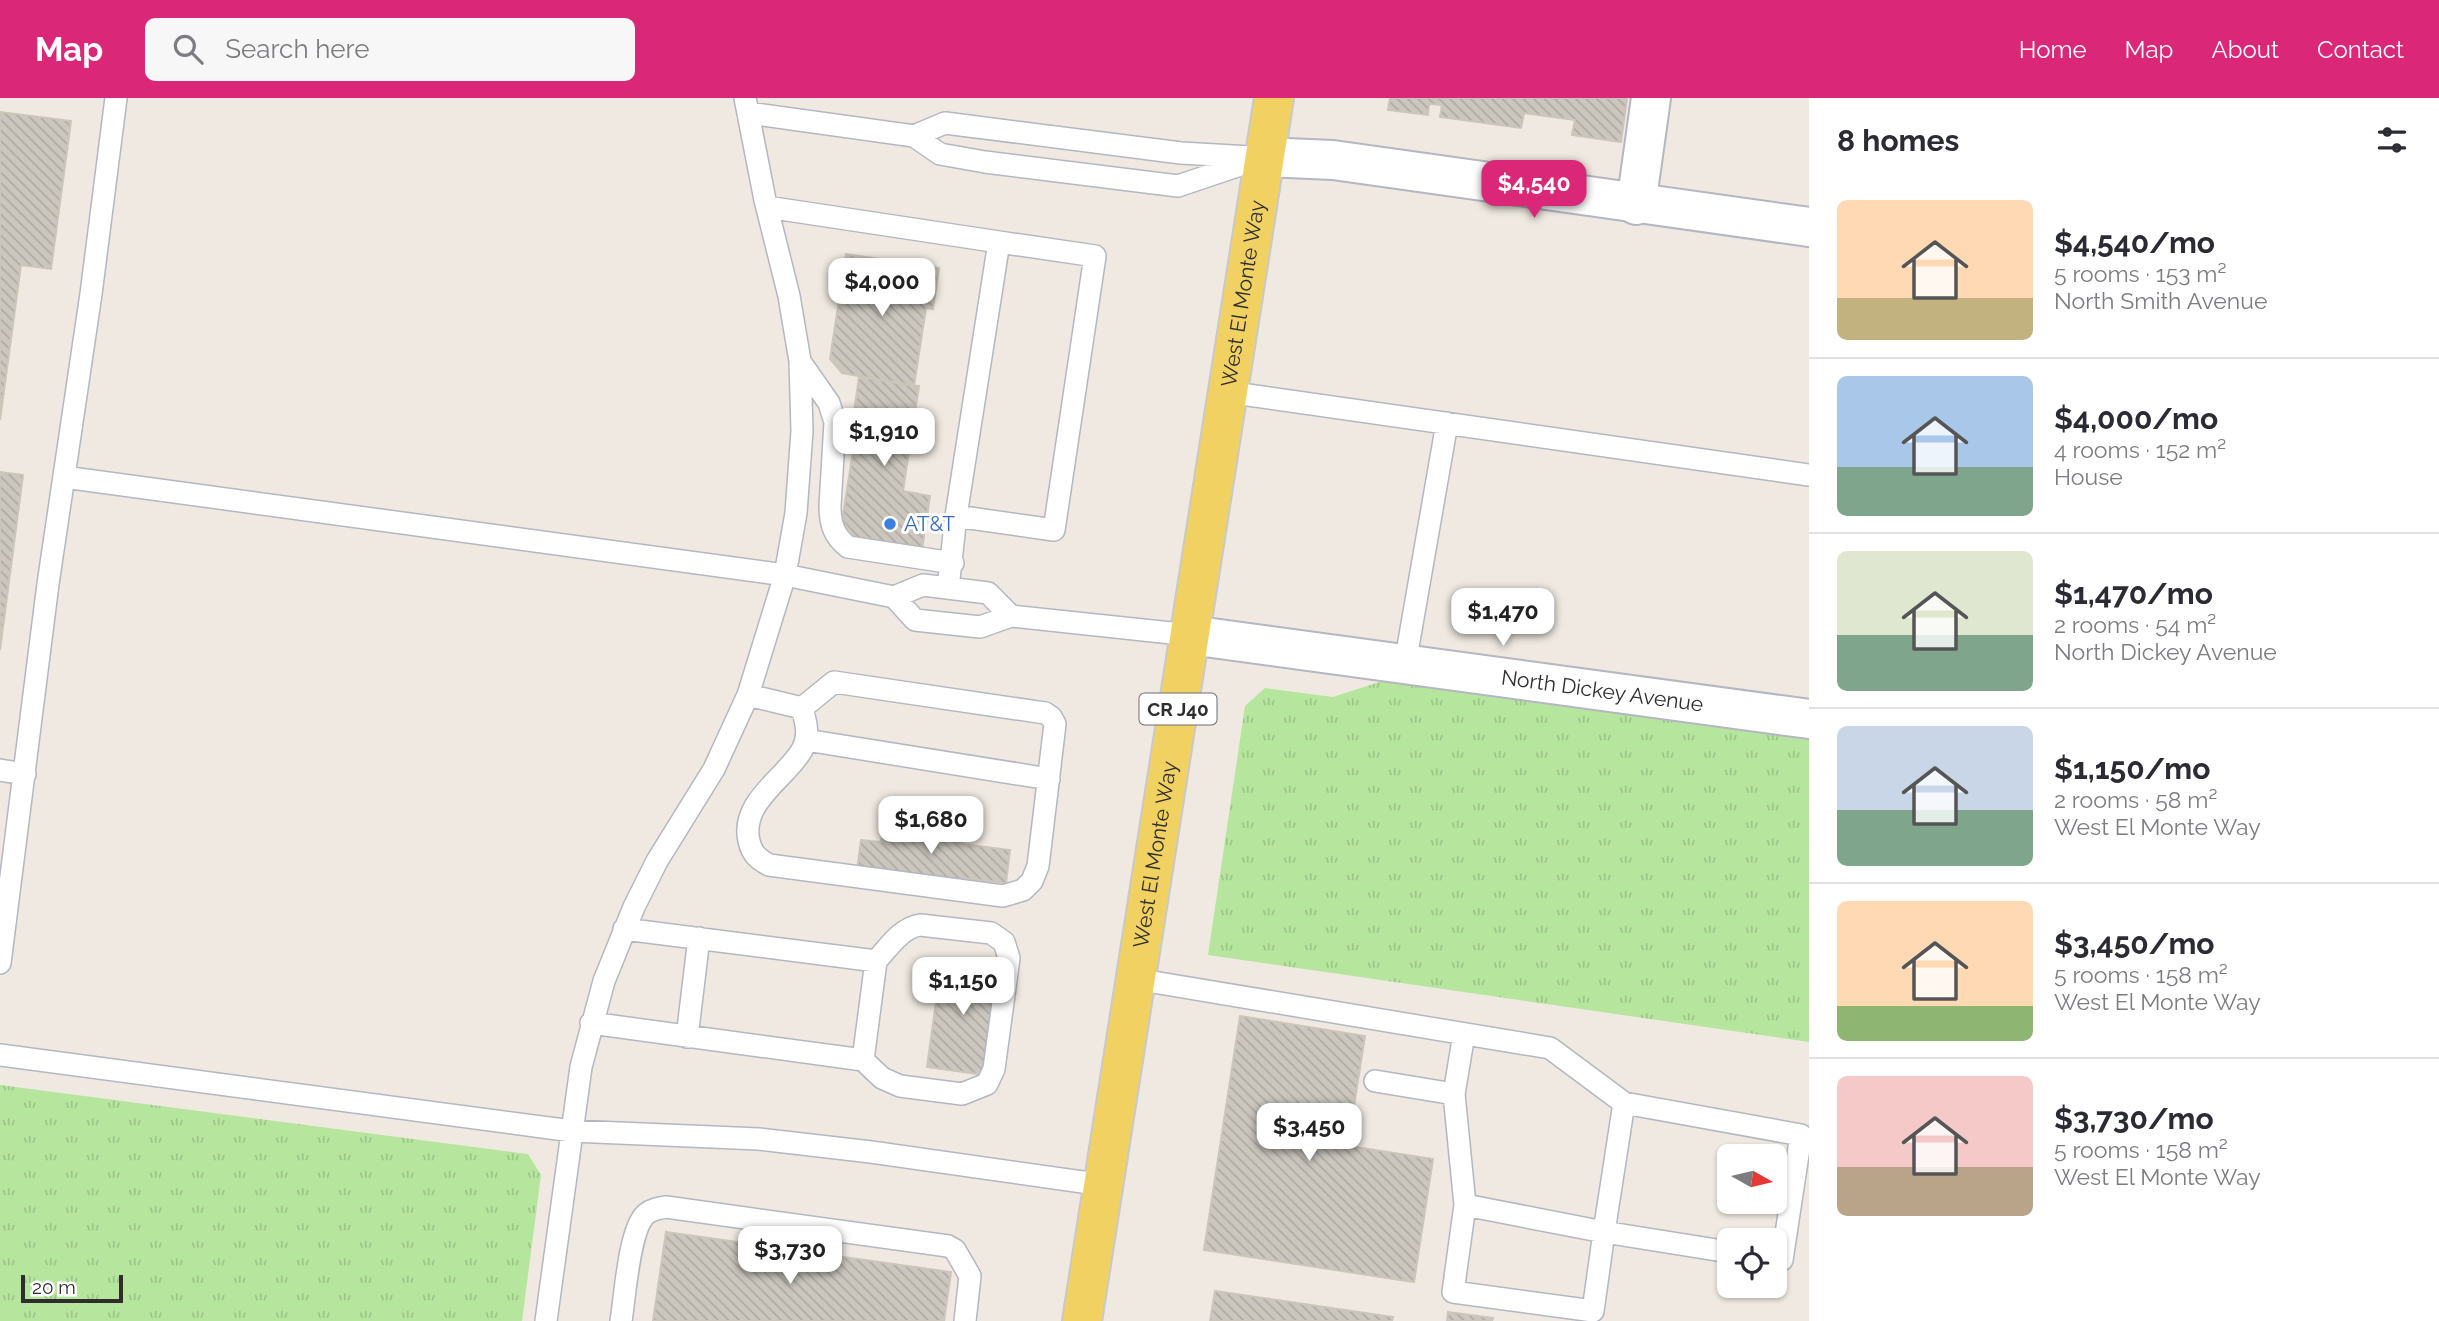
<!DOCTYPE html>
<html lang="en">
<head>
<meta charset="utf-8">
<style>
	body { margin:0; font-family:Raleway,sans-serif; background:#f7f7f7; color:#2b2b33; height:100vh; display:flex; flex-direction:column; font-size:26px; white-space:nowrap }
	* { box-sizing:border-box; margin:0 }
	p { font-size:23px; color:#7c7c81 }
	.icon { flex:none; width:38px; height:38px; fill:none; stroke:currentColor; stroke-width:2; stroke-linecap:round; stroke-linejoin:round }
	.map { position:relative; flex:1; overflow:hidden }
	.details { display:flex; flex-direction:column; background:#fff; width:630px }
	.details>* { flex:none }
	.needle { width:46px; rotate:98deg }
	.fabs { position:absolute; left:1717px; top:1046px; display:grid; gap:14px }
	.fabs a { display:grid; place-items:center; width:70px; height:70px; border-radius:10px; background:#fff; box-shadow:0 2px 5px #0004; font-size:35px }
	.scale { position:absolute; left:21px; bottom:18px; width:102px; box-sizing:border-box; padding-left:7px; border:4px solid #2e2e2e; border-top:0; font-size:19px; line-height:24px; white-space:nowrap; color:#2e2e2e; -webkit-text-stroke:5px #fff; paint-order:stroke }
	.price { position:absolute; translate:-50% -60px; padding:0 16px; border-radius:14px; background:#fff; color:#222; font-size:23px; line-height:46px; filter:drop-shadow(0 2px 4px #0008) }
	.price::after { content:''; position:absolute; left:50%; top:42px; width:21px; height:16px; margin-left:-10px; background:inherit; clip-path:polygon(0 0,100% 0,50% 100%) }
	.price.on { background:#db2777; color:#fff }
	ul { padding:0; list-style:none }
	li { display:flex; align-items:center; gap:21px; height:175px; padding:0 28px }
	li+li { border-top:2px solid #e1e1e2 }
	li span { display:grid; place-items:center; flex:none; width:196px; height:140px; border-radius:10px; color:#555 }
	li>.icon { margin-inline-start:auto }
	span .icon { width:84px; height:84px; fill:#fffc; stroke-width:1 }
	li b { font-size:30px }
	h2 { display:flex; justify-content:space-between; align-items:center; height:84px; padding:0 28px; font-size:30px }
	header { display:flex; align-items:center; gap:42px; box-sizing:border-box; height:98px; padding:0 35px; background:#db2777; color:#fff }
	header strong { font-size:33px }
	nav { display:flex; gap:38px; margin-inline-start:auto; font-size:24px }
	.search { width:490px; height:63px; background:#f7f7f7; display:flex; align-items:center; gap:18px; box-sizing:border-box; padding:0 24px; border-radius:10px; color:#7c7c81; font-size:26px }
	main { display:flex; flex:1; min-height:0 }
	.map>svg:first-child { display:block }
	.grass { fill:url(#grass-tufts) }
	.building { fill:url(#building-back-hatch); stroke:#cbc5ba; stroke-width:2 }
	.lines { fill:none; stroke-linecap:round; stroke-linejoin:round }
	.lane-casing { stroke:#b4b7c1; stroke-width:24 }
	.street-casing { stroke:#b4b7c1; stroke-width:42 }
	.primary-casing { stroke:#c9c9c9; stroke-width:42 }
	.lane { stroke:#fff; stroke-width:21 }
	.street { stroke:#fff; stroke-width:38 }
	.primary { stroke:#f2d163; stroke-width:38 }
	.shop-dot { fill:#3f7fe0; stroke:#fff; stroke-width:2.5 }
	.labels { text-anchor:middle; stroke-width:6; stroke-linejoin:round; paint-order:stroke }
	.shield { fill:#fff; stroke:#6d6d6d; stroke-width:2 }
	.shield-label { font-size:19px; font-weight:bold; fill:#2e2e2e }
	.street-label { font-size:21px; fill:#2e2e2e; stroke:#fff }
	.shop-label { font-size:21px; fill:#366cbe; stroke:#fff; text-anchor:start }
</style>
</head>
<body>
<header>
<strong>Map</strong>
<div class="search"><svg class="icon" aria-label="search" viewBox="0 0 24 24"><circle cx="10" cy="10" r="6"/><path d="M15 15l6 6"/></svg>Search here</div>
<nav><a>Home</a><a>Map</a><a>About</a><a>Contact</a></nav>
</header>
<main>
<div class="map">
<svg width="1809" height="1223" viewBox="0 0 1809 1223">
	<defs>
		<pattern id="grass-tufts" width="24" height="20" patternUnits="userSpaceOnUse" patternTransform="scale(1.75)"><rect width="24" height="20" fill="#b6e59e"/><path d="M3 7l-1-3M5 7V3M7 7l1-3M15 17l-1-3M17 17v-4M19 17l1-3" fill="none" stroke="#9dc588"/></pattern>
		<pattern id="building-back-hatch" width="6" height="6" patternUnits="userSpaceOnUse" patternTransform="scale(1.75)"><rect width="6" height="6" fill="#cbc7bf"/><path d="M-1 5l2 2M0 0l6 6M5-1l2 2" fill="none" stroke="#afaba4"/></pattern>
	</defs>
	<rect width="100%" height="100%" fill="#efe9e1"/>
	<path class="grass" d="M1395,579L1809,638V944L1208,857L1245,608L1265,590L1333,599Z
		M0,987L528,1056L541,1077L522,1223H0Z"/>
	<path class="building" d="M1390,0H1627L1621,44L1572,37L1575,22L1524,15L1521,30L1440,19L1442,7L1429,6L1428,17L1388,12Z
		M0,14L71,23L51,171L21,167L0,322Z
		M846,156L939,170L933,211L926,210L914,288L842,275L830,261Z
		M859,279L919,288L903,393L930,398L922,452L859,443L842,423L857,328H852Z
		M0,374L23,377L0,552Z
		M884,724L963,734L962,746L1010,752L1006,785L963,780L962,787L857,773L861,742L881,744Z
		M942,860L1000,869L985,977L927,969Z
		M1240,918L1365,938L1354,1008L1323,1004L1317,1043L1433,1061L1414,1184L1204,1152Z
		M666,1134L951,1174L944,1223H653Z
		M1215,1193L1393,1219L1392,1223H1210Z
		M1448,1214L1493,1220L1492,1223H1447Z"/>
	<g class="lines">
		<g class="lane-casing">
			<path id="lane" d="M748,15L914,38L940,56L985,64L1178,88L1264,59
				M914,38L945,25L1181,55L1251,59
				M767,109L999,144L956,418L948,490
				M801,265L829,305L835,324L830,408C830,426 834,438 848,449L953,465
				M1227,294L1809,377
				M64,379L785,477L894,499L923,487L988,495L1011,518
				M956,418L1054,432L1095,158L999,144
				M894,499L915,522L980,529L1011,518L1190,537
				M1405,566L1447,325
				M748,597L802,610L834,584L1045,615L1051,619L1055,626L1038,768L1032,783L1023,792L1003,798L769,767C758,761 752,756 749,743C740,704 785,681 802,652C810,638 806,624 802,610
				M806,642L1049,681
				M0,672L25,676
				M0,865L48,486L91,196L116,0
				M1135,881L1550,950L1624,1005L1801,1037L1782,1162L1774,1161
				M591,925L863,962L876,863L624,831
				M687,939L699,840
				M0,957L572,1033L759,1041L871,1054L1104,1087
				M863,962L882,980L900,988L962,996L987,986L994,971L1009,860L1004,844L991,835L920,827C901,830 889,849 876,863
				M1375,983L1454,996L1464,936
				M1454,996L1465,1107L1604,1134L1593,1213L1453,1194L1465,1107
				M1624,1005L1604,1134L1729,1154
				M546,1223L581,969L604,883L634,809L657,763L714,671L748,597L785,477L796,415L802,333L800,263L789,198L765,102L745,0
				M621,1223C625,1199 629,1131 646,1116C652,1111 659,1110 666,1109L948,1148L955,1152L970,1178L965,1223"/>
		</g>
		<g class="street-casing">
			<g id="street">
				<path d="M1264,59L1333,62L1809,129"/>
				<path d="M1636,107L1651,0"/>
				<path id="s1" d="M1190,537L1809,621"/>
			</g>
		</g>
		<g class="primary-casing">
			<g id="primary">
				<path id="s2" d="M1082,1223L1274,0"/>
			</g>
		</g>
		<use href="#lane" class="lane"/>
		<use href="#street" class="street"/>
		<use href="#primary" class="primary"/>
	</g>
	<circle class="shop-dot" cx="890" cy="426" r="7"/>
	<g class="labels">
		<rect class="shield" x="1139.5" y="595.5" width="77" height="31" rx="5"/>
		<g class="shield-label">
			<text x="1178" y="618">CR J40</text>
		</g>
		<g class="street-label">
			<text dy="7" stroke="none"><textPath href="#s2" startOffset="1040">West El Monte Way</textPath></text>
			<text dy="7" stroke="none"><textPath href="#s1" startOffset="416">North Dickey Avenue</textPath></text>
			<text dy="7" stroke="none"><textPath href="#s2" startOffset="472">West El Monte Way</textPath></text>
		</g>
		<g class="shop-label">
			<text x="904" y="433">AT&amp;T</text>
		</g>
	</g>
</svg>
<div class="fabs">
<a><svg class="needle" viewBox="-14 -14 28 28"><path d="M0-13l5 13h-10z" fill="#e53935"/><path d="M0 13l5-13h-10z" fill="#7c7c81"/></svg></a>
<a><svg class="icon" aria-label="locate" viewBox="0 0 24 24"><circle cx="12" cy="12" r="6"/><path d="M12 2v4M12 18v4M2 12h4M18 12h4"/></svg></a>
</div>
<div class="scale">20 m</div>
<b class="price on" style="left:1534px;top:122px">$4,540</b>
<b class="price" style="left:882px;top:220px">$4,000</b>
<b class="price" style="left:884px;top:370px">$1,910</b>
<b class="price" style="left:1503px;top:550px">$1,470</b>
<b class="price" style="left:931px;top:758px">$1,680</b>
<b class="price" style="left:963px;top:919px">$1,150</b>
<b class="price" style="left:1309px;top:1065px">$3,450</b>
<b class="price" style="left:790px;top:1188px">$3,730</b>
</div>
<section class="details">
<h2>8 homes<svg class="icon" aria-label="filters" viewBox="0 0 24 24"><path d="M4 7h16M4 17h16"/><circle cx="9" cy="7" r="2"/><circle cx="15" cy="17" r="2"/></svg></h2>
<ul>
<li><span style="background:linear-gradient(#ffd9b3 70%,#c2b280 0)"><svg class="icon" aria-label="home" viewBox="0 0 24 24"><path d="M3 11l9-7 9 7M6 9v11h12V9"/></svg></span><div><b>$4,540/mo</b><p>5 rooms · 153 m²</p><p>North Smith Avenue</p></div></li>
<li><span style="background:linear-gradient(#a9c7e8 65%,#7fa58c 0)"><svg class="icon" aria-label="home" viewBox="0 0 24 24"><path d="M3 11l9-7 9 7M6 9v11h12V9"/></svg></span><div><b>$4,000/mo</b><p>4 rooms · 152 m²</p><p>House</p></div></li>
<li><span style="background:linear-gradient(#dfe7d0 60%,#7fa58c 0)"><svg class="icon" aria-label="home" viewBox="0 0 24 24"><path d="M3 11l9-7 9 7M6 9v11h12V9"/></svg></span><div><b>$1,470/mo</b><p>2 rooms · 54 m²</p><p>North Dickey Avenue</p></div></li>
<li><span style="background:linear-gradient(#c9d6e8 60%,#7fa58c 0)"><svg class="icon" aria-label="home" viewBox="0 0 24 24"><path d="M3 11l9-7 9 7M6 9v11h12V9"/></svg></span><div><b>$1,150/mo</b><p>2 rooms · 58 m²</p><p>West El Monte Way</p></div></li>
<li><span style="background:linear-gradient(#ffd9b3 75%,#8fb573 0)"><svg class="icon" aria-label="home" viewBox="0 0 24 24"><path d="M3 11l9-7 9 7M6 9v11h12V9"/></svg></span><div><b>$3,450/mo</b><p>5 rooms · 158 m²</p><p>West El Monte Way</p></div></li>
<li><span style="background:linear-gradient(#f6c9c9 65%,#b9a48a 0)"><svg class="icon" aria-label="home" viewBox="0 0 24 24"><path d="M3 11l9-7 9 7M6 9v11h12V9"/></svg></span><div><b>$3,730/mo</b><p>5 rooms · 158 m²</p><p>West El Monte Way</p></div></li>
</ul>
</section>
</main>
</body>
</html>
